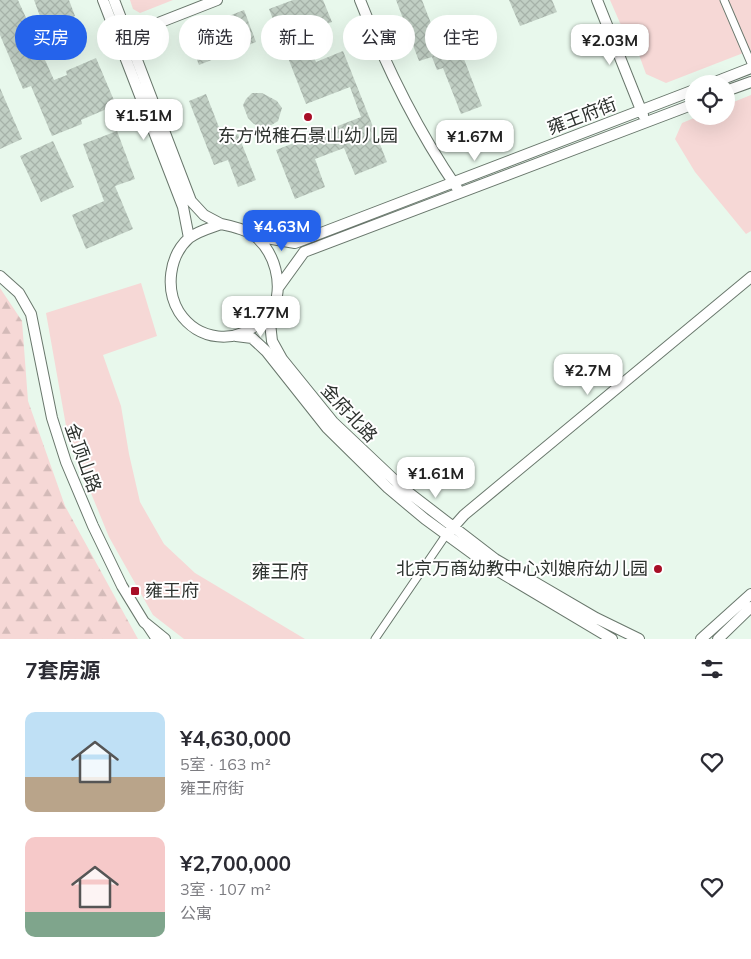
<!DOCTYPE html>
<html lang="zh">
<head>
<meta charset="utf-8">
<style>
	body { margin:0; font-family:Mulish,"Noto Sans SC",sans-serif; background:#f7f7f7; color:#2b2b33; height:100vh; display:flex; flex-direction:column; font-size:19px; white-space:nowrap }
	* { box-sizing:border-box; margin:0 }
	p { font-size:16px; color:#7c7c81 }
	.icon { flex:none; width:28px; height:28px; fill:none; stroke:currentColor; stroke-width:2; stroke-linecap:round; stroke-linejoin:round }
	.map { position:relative; height:639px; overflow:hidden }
	.panel { display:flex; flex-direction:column; background:#fff; flex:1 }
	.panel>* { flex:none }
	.hud { position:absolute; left:15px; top:15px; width:500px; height:45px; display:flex; gap:10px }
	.buttons { position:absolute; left:685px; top:75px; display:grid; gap:10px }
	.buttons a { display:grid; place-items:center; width:50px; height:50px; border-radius:50%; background:#fff; box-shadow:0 5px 20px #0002; font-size:25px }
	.price { position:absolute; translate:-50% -42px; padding:0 11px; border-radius:10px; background:#fff; color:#222; font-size:16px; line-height:32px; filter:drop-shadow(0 1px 2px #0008) }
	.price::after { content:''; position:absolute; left:50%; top:30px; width:15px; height:11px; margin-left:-8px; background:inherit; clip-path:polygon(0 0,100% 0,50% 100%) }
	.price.selected { background:#2563eb; color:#fff }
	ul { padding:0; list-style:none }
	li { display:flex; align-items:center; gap:15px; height:125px; padding:0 25px }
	li span { display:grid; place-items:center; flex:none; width:140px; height:100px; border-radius:10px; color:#555 }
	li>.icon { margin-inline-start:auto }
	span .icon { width:60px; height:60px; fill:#fffc; stroke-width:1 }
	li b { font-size:21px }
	h2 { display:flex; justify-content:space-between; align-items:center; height:60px; padding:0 25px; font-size:21px }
	.chip { padding:0 18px; border-radius:22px; background:#fff; box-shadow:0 5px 20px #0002; font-size:18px; line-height:45px }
	.chip.selected { background:#2563eb; color:#fff }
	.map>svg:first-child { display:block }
	.green { fill:#f6d8d6 }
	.forest { fill:url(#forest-firs) }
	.building { fill:url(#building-cross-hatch) }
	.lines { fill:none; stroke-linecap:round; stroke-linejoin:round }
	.street-casing { stroke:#69776c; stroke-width:9 }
	.secondary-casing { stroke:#69776c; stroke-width:12 }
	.street { stroke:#fff; stroke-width:7 }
	.secondary { stroke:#fff; stroke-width:10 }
	.poi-dot { fill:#a70e26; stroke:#fff; stroke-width:2 }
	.labels { text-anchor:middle; stroke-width:4; stroke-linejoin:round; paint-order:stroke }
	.street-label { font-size:18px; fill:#2e332f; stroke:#fff }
	.poi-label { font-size:18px; fill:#2e332f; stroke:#fff }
	.neighbourhood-label { font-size:19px; fill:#2e332f; stroke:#fff }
</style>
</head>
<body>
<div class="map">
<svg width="751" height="639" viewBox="0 0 751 639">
	<defs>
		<pattern id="forest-firs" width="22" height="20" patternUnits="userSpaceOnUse" patternTransform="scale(1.25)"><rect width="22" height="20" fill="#f6d8d6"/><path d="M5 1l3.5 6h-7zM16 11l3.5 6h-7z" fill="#d3bab8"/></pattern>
		<pattern id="building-cross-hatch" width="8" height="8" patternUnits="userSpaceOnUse" patternTransform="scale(1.25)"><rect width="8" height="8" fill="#c1cfc4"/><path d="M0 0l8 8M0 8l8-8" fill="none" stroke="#a6b2a9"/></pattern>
	</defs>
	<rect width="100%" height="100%" fill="#e8f8ec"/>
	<path class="green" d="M130,0H173L140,13L133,9Z
		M610,0H751V50L666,83L646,74L634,41L620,23Z
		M751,95V231L746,234L695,172L675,139L682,123L699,116H726V105Z
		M141,283L157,336L103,355L121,406L129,454L140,502L164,544L195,573L305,639H184L153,615L109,537L68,437L46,313Z"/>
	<path class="forest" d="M0,288L22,321L28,401L65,506L138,639H0Z"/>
	<path class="building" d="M0,0H18L54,80L67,75L66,71L96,58L116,105L81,120L82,124L52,136L31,86L23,89L0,35Z
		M34,0H69L75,16L44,27Z
		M293,0H323L332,22L304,33L316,62L343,51L387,162L355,175L344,148L315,159L325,187L295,199L276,150L361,117L350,87L306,104L269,9Z
		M396,0H422L432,26L449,20L482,106L461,114L443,68L437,70L432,57L419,61Z
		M509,0H552L557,12L520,26Z
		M244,10L256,42L199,65L186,33Z
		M0,88L22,139L0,149Z
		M252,93H262L277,101L282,108L278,121L270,126L261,127L254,124L248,118L243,105L246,99Z
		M206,94L224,140L238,134L256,180L238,187L228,160L214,165L189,101Z
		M117,131L135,179L115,186L133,229L86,249L72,215L104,201L83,144Z
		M53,141L74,187L41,202L20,156Z"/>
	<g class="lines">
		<g class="street-casing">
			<path id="street" d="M724,0L751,63
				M147,627L155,639
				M375,639L446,535"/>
		</g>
		<g class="secondary-casing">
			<path id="secondary" d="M103,0L183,207L189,238
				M114,0L191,201L204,215L221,224
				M360,0C386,67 416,128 457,188
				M597,0L643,115
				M120,38L217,0
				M710,84L751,68
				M726,91L751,82
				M221,224C231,226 248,230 256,237C275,253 283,284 274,307C272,313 265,317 261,321C236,345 198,341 179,312C165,289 169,256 189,238C198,231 210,228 221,224Z
				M255,236L295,243L694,90
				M0,276L19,293L31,314L52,418L66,462L93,526L122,586L144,622L165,639
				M278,288L304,252L694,104
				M269,314L272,341L282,359L333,422L404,489L495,559L596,618L639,639
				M236,336L252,338L266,351L327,428L388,488L425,519L488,565L612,639
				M448,533L464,515L751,277
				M701,639L751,594
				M718,639L751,607"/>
		</g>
		<use href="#street" class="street"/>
		<use href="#secondary" class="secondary"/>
	</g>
	<g class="poi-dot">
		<circle cx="308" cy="117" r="5"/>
		<circle cx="658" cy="569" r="5"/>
		<rect x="130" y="586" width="10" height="10" rx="2.5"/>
	</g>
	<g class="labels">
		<g class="street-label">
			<text transform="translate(582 116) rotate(-21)" y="6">雍王府街</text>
			<text transform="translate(349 413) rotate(47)" y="6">金府北路</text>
			<text transform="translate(83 458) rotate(70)" y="6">金顶山路</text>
		</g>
		<g class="poi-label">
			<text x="308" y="142">东方悦稚石景山幼儿园</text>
			<text x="648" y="575" text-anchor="end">北京万商幼教中心刘娘府幼儿园</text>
			<text x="145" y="597" text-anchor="start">雍王府</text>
		</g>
		<g class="neighbourhood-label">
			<text x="280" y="578">雍王府</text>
		</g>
	</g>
</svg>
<div class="buttons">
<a><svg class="icon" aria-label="locate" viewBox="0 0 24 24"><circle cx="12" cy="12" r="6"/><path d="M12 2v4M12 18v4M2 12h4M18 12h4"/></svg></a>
</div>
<b class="price" style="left:610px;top:66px">¥2.03M</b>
<b class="price" style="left:144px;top:141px">¥1.51M</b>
<b class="price" style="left:475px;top:162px">¥1.67M</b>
<b class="price selected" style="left:282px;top:252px">¥4.63M</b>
<b class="price" style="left:261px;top:338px">¥1.77M</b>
<b class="price" style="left:588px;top:396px">¥2.7M</b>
<b class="price" style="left:436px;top:499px">¥1.61M</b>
<div class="hud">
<a class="chip selected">买房</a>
<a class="chip">租房</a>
<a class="chip">筛选</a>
<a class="chip">新上</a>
<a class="chip">公寓</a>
<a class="chip">住宅</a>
</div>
</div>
<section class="panel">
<h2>7套房源<svg class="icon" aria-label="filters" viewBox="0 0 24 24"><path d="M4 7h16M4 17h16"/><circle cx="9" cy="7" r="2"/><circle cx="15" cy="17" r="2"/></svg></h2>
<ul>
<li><span style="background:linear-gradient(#bfe0f5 65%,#b9a48a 0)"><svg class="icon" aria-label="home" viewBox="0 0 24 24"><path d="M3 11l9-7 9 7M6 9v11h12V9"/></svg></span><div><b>¥4,630,000</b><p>5室 · 163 m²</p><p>雍王府街</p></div><svg class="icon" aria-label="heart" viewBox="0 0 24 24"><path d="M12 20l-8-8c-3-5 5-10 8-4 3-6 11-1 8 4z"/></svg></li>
<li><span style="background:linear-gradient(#f6c9c9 75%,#7fa58c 0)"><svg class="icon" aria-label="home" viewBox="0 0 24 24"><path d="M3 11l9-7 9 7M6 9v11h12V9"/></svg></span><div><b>¥2,700,000</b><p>3室 · 107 m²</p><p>公寓</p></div><svg class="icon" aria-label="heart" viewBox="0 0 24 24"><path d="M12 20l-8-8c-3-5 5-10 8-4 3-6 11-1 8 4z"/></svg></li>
</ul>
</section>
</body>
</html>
